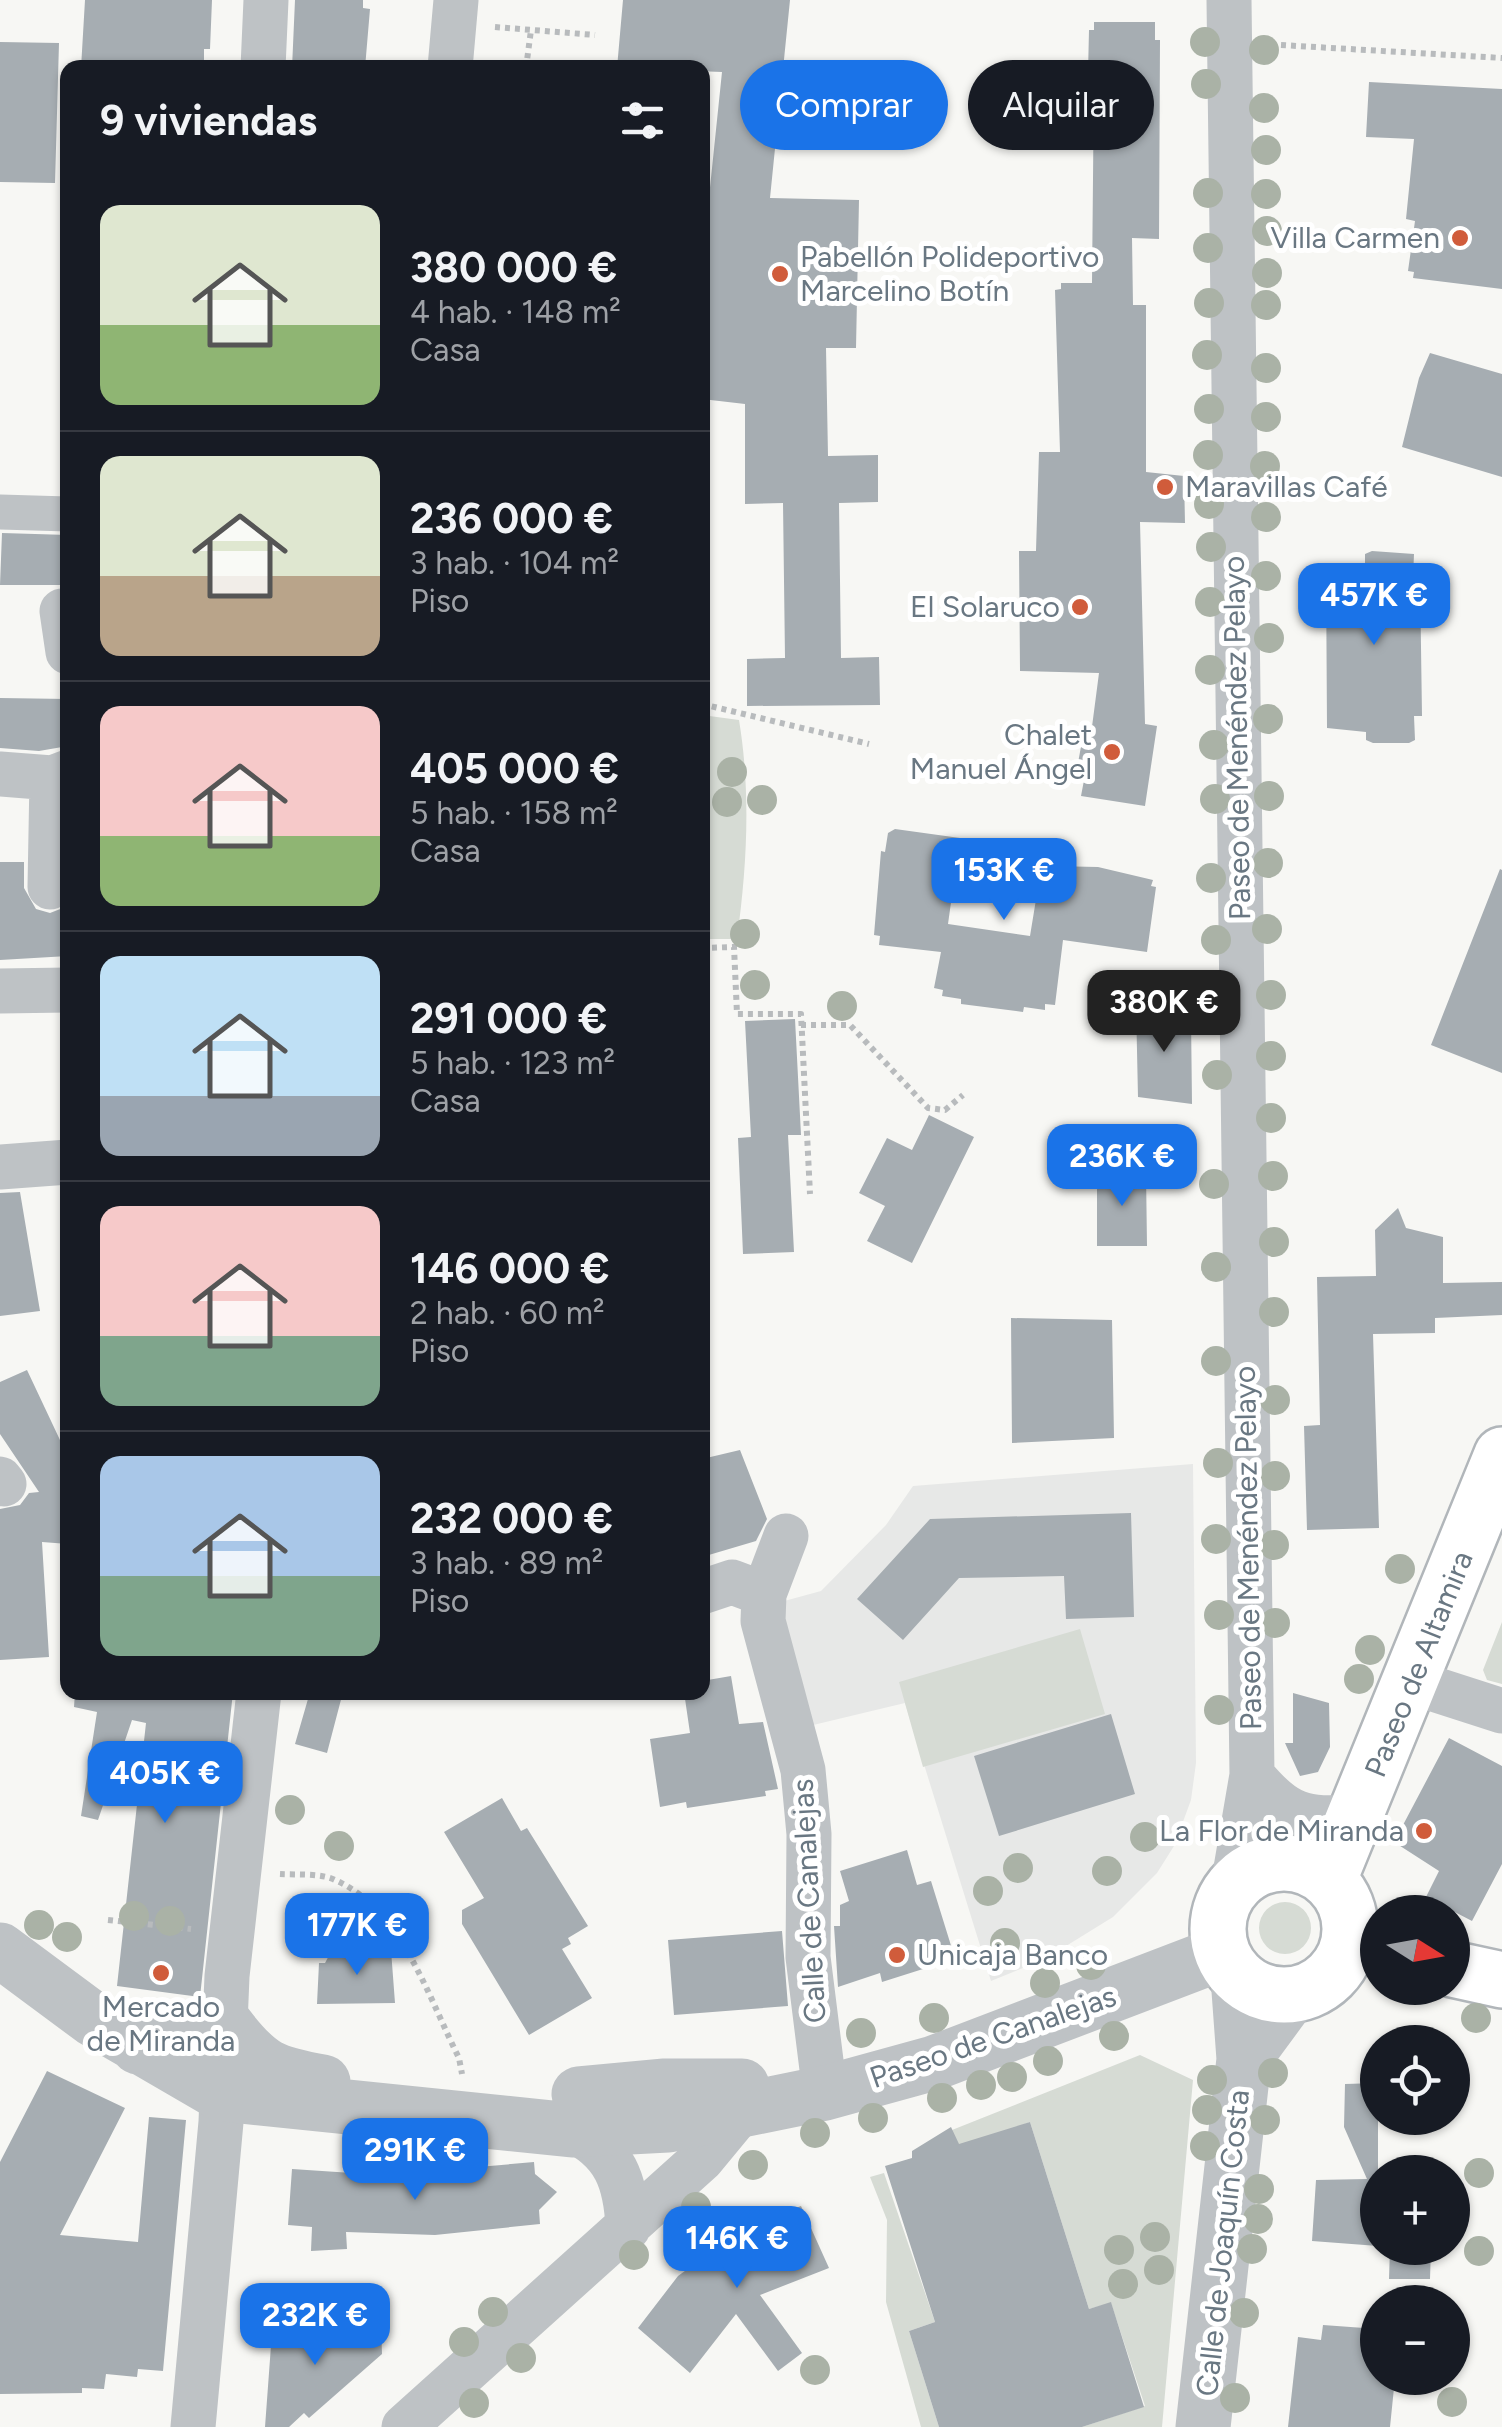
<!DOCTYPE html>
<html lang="es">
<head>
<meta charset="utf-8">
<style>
	body { margin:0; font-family:Figtree,sans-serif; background:#20242c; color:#f1f3f6; height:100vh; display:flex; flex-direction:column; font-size:38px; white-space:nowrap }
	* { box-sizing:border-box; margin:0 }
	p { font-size:32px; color:#9ea1a6 }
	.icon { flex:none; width:55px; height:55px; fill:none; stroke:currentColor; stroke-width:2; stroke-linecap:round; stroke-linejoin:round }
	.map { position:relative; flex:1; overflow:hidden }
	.sheet { position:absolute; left:60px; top:60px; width:650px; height:1640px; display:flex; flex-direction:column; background:#171b24; border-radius:20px; box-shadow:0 2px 8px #0004 }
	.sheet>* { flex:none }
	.top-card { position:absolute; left:740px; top:60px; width:610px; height:90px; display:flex; gap:20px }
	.needle { width:65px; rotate:101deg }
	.controls { position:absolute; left:1360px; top:1895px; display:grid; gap:20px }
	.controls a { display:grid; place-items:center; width:110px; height:110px; border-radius:50%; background:#171b24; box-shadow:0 2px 8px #0004; font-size:50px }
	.price { position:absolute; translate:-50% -85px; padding:0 22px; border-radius:20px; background:#1a73e8; color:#fff; font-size:32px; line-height:65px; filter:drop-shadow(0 2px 5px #0008) }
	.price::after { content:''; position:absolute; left:50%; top:60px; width:30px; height:22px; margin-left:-15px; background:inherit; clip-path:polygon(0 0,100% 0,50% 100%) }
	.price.current { background:#222; color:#fff }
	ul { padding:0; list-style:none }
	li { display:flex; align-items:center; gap:30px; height:250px; padding:0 40px }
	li+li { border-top:2px solid #363941 }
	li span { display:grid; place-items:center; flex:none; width:280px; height:200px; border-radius:20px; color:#555 }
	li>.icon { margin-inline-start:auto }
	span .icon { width:120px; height:120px; fill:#fffc; stroke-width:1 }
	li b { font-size:42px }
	h2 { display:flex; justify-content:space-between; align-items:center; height:120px; padding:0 40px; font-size:42px }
	.pill { padding:0 35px; border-radius:45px; background:#171b24; box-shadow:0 2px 8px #0004; font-size:35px; line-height:90px }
	.pill.current { background:#1a73e8; color:#fff }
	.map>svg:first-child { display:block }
	.built { fill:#e7e8e7 }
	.green { fill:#d6dbd4 }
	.building { fill:#a6adb2 }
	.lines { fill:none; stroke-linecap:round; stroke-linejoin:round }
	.secondary-casing { stroke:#b1b6ba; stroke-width:60 }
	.path { stroke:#b8bbbd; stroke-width:6; stroke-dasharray:5 5; stroke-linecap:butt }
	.pedestrian { stroke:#bec2c5; stroke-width:35 }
	.minor { stroke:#bec2c5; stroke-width:45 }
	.tertiary { stroke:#bec2c5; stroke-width:55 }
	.secondary { stroke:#fff; stroke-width:55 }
	.tree { fill:#aab2a6 }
	.poi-dot { fill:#d05c3b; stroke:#fff; stroke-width:4 }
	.labels { text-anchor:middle; stroke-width:10; stroke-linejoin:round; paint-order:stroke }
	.poi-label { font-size:30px; fill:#697782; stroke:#fff; text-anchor:end }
	.street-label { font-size:30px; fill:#697782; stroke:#fff }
</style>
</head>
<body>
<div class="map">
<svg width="1502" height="2427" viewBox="0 0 1502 2427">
	<rect width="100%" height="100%" fill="#f7f7f4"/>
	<path class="built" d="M1193,1464L1196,1763L1191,1800L1174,1846L1157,1873L1113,1917L1045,1959L991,1981L905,1703L809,1726L777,1603L821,1591L886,1525L913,1486Z"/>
	<path class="green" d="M702,715L739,720C751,793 747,866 737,939H703Z
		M1502,1622V1684L1487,1680L1483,1670Z
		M1080,1629L1105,1714L923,1767L899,1682Z
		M1259 1928a26 26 0 1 1 52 0a26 26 0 1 1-52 0Z
		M1140,2055L1193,2080L1162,2427H1082L1145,2406L1111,2303L1089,2309L1030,2122L955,2151L952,2130Z
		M884,2173L935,2322L909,2331L939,2427H921L886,2302L887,2220L870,2177Z"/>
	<path class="building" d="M85,0H212L210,49H204V68H81Z
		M295,0H363V8L370,9L365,68H292Z
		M623,0H790L770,198L859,200L856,348H826L828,456L878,455V502L839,503L841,658L879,657L880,705L747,706V659L785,658L783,503L745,504V404L702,399V197H709L722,72L617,68Z
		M1094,22H1155V40H1160L1159,239L1132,238L1133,305H1146V472L1184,476L1185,523L1140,522L1145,724L1157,726L1145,806L1081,796L1085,775L1076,774L1082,741L1090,742L1099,673L1020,671L1019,551H1036L1039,452H1060L1055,290L1061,289V283H1092L1094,75L1088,73L1089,30H1094Z
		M0,42L59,43L55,183L0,182Z
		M1369,82L1502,89V289L1413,278L1414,272L1408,271L1415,221L1406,219L1414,139L1366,137Z
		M1430,353L1502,374V477L1402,447L1419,378Z
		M2,533L68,535V585H0Z
		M1372,551L1414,554L1413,578H1420L1422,716H1414L1415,740L1409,743H1373L1366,740V732L1327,728L1326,567L1365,563V554Z
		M0,698L68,699V746L39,751L0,748Z
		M895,829L960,838L948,924L1030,936L1041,869L1050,870L1051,866L1098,867L1153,880L1151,886L1156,887L1147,952L1063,940L1055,1005L1045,1004V1010L1024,1007L1023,1012L961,1004V999L942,996L943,990L934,988L941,952L879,945L880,936L874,935L881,851L885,852L888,833Z
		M0,862H24V888L36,909L50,913L68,906V956L0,960Z
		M1500,869L1502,870V1073L1431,1045Z
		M1136,1004L1191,1017L1192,1104L1138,1097Z
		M795,1019L801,1135H788L794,1252L743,1254L738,1138L751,1137L745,1021Z
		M929,1115L974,1137L912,1263L867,1241L885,1206L859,1193L887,1138L912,1150Z
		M1097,1172H1146L1147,1246H1097Z
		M20,1192L40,1311L0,1316V1193Z
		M1398,1208L1406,1228L1443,1237V1283L1502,1282V1315L1435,1318V1333L1373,1334L1379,1528L1307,1530L1304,1426L1320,1425L1317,1277L1376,1276L1375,1230Z
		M1011,1318L1112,1320L1114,1438L1012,1443Z
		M27,1370L68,1457V1544L42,1542L49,1657L0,1660V1509L20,1505L29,1493L39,1492L0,1434V1382Z
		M740,1450L767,1519L756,1541L702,1557V1459Z
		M1131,1513L1134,1617L1066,1619L1064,1576L959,1578L903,1640L857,1599L930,1519Z
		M731,1676L739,1724L763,1722L778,1789L765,1791L766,1796L687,1808L686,1802L660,1807L650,1739L690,1733L684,1692H702V1681Z
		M75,1692H233L200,1997L117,1986L146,1723L132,1720L98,1820L81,1816L97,1712L74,1707Z
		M310,1692H343L327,1753L295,1744Z
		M1293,1693L1329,1703L1330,1747L1318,1772L1300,1776L1285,1743H1293Z
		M1111,1714L1135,1794L999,1836L974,1756Z
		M1449,1738L1502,1766V1864L1472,1921L1426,1897L1439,1871L1394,1842Z
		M502,1798L521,1831L527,1828L588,1926L568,1938L571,1944L562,1949L592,1998L529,2035L462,1924V1910L484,1898L444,1832Z
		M907,1850L917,1885L931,1881L953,1952L921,1961L923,1969L882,1982L880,1973L838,1987L834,1926H840V1905L849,1901L840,1871Z
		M782,1931L788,2006L674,2015L668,1940Z
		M332,1950H391L395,2003L317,2004L319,1963H325Z
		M47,2071L125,2108L60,2235L138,2242L149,2117L186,2120L163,2371L138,2369L137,2377L106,2374L104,2389L82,2388V2393L0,2394V2162Z
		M1378,2083V2246L1312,2241L1316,2180L1367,2179L1344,2127L1345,2084Z
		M1030,2122L1089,2309L1111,2302L1144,2407L1082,2427H939L909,2331L935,2322L885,2166L912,2158V2151L951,2127L959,2144Z
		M534,2162L535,2174L557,2192L539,2210L540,2224L435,2235L346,2232L347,2249L311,2251L312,2227L288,2225L292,2169L457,2180L455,2169Z
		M801,2206L829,2268L760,2295L802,2353L778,2371L736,2314L690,2373L638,2328L678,2276L744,2228Z
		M1390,2248H1431L1430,2279H1389Z
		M381,2325L382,2354L309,2418L304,2413L289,2427H265L272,2332Z
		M1323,2325L1378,2329V2378H1395L1390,2427H1288L1298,2337L1321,2340Z"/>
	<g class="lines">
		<g class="secondary-casing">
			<path id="secondary" d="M1218 1929a66 66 0 1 1 132 0a66 66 0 1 1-132 0Z
				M1329,1879L1502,1455
				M1452,1969L1502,1980"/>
		</g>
		<path class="path" d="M495,27L595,35
			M1281,45L1502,58
			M526,68L531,30
			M702,704L869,744
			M702,948L734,947L737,1014H801L810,1194
			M801,1025H850L928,1108L945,1110L963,1095
			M159,1748L211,1755
			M280,1874C297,1875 321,1873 335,1880C402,1909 429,1999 459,2058L462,2074
			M108,1920L191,1929"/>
		<path class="pedestrian" d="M0,512L68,514"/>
		<path class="minor" d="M1229,0L1252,1775L1233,1886
			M263,68L266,0
			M450,68L456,0
			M62,611L68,652
			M0,774L52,778L68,772
			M50,887L52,778
			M0,991L68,990
			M0,1167L68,1162
			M0,1479L4,1484
			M786,1536L764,1594L763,1621L803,1770L809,1834L808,1957L825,2093
			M702,1592L732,1582L764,1594
			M1412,1682L1502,1711
			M1252,1775C1288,1817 1302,1820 1357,1817
			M1255,1787L1265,1821L1298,1862
			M572,2130C615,2151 626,2181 628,2228
			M193,2427L221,2122L227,1976L259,1692
			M404,2427L702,2159L754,2096"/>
		<path class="tertiary" d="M0,1950L93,2019L222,2094L572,2130L668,2125L825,2093L934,2063L1222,1953
			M138,2047L190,2041L227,2026C259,2068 272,2073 323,2082
			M1244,2059L1291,1995
			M579,2094L665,2086H742
			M1203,2427L1244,2059L1238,1977"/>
		<use href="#secondary" class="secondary"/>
	</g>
	<g class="tree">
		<circle cx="1205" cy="42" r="15"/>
		<circle cx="1264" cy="50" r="15"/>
		<circle cx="1206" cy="84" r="15"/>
		<circle cx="1264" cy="108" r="15"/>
		<circle cx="1266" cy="150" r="15"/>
		<circle cx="1208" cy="193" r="15"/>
		<circle cx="1266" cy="194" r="15"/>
		<circle cx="1267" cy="231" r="15"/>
		<circle cx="1208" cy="248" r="15"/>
		<circle cx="1267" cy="273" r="15"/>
		<circle cx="1209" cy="303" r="15"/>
		<circle cx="1266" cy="305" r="15"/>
		<circle cx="1207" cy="355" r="15"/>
		<circle cx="1266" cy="368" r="15"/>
		<circle cx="1209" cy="409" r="15"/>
		<circle cx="1266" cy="417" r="15"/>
		<circle cx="1208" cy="455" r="15"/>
		<circle cx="1265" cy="466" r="15"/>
		<circle cx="1209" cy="504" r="15"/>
		<circle cx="1266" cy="517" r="15"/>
		<circle cx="1211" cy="547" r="15"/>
		<circle cx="1266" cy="576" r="15"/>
		<circle cx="1210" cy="602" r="15"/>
		<circle cx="1269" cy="638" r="15"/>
		<circle cx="1210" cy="670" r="15"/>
		<circle cx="1268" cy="719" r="15"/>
		<circle cx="1214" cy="745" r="15"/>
		<circle cx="732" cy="772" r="15"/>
		<circle cx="1269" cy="796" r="15"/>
		<circle cx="1215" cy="799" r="15"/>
		<circle cx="762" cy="800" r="15"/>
		<circle cx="727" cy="802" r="15"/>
		<circle cx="1268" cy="863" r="15"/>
		<circle cx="1211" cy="878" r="15"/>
		<circle cx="1267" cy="929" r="15"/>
		<circle cx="745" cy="934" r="15"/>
		<circle cx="1216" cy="940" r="15"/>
		<circle cx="755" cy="985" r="15"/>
		<circle cx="1212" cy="995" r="15"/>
		<circle cx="1271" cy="995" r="15"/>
		<circle cx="842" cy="1006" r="15"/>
		<circle cx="1271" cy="1056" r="15"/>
		<circle cx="1217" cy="1075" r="15"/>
		<circle cx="1271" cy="1118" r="15"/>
		<circle cx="1273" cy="1176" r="15"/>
		<circle cx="1214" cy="1184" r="15"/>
		<circle cx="1274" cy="1242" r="15"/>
		<circle cx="1216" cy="1267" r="15"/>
		<circle cx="1274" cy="1312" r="15"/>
		<circle cx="1216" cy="1361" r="15"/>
		<circle cx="1275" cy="1400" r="15"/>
		<circle cx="1218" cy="1463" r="15"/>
		<circle cx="1275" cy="1476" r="15"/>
		<circle cx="1216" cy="1539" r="15"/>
		<circle cx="1274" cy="1545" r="15"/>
		<circle cx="1400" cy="1569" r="15"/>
		<circle cx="1219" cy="1615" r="15"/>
		<circle cx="1275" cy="1623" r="15"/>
		<circle cx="1370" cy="1650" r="15"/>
		<circle cx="1359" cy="1679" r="15"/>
		<circle cx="1219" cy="1710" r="15"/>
		<circle cx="290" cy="1810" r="15"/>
		<circle cx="1145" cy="1837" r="15"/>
		<circle cx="339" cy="1846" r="15"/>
		<circle cx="1018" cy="1868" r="15"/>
		<circle cx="1107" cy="1871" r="15"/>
		<circle cx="988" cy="1891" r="15"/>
		<circle cx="134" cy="1916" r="15"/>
		<circle cx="170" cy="1921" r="15"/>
		<circle cx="39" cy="1925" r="15"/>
		<circle cx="67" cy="1937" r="15"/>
		<circle cx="1005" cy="1943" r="15"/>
		<circle cx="1091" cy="1965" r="15"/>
		<circle cx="1045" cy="1983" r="15"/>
		<circle cx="934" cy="2018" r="15"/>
		<circle cx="1476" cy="2018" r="15"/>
		<circle cx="861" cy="2033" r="15"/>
		<circle cx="1114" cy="2036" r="15"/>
		<circle cx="1048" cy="2061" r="15"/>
		<circle cx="1273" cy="2073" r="15"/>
		<circle cx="1012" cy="2077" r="15"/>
		<circle cx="1212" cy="2080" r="15"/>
		<circle cx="981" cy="2085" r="15"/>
		<circle cx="942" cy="2098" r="15"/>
		<circle cx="1207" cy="2110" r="15"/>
		<circle cx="873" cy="2118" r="15"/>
		<circle cx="1265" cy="2120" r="15"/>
		<circle cx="815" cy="2133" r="15"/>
		<circle cx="1205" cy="2146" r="15"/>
		<circle cx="753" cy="2165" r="15"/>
		<circle cx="1479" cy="2173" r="15"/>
		<circle cx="1259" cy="2189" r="15"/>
		<circle cx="696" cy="2207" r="15"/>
		<circle cx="1258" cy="2219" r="15"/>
		<circle cx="1155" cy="2237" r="15"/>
		<circle cx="1252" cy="2249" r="15"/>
		<circle cx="1119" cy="2250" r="15"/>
		<circle cx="1479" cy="2251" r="15"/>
		<circle cx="634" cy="2255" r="15"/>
		<circle cx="1159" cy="2270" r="15"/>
		<circle cx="1123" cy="2284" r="15"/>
		<circle cx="493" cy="2312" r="15"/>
		<circle cx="1244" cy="2313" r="15"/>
		<circle cx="464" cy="2342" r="15"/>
		<circle cx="521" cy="2358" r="15"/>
		<circle cx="815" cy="2370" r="15"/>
		<circle cx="1235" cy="2398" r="15"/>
		<circle cx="1452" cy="2402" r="15"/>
		<circle cx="474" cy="2403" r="15"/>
	</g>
	<g class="poi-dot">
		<circle cx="1460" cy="238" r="10"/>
		<circle cx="780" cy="274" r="10"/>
		<circle cx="1165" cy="487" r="10"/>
		<circle cx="1080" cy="607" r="10"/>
		<circle cx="1112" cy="752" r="10"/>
		<circle cx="1424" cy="1831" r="10"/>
		<circle cx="897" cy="1955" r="10"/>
		<circle cx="161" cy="1973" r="10"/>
	</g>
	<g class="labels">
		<g class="poi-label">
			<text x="1440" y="248">Villa Carmen</text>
			<text x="800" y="267" text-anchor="start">Pabellón Polideportivo<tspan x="800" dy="34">Marcelino Botín</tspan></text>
			<text x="1185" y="497" text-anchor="start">Maravillas Café</text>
			<text x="1060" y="617">El Solaruco</text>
			<text x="1092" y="745">Chalet<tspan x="1092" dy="34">Manuel Ángel</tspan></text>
			<text x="1404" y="1841">La Flor de Miranda</text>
			<text x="917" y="1965" text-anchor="start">Unicaja Banco</text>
			<text x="161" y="2017" text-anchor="middle">Mercado<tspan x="161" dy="34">de Miranda</tspan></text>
		</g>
		<g class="street-label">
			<text transform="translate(1237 738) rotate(-91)" y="10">Paseo de Menéndez Pelayo</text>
			<text transform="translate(1248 1548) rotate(-91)" y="10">Paseo de Menéndez Pelayo</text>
			<text transform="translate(1419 1664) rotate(-68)" y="10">Paseo de Altamira</text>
			<text transform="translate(809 1901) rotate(-93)" y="10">Calle de Canalejas</text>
			<text transform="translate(993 2037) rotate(-19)" y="10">Paseo de Canalejas</text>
			<text transform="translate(1223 2243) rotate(-84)" y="10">Calle de Joaquín Costa</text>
		</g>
	</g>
</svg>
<div class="controls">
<a><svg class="needle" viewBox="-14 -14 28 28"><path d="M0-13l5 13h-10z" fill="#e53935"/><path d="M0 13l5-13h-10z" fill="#9ea1a6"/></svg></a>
<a><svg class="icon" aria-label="locate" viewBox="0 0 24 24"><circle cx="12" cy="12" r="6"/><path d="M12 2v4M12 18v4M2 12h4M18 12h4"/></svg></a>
<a>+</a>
<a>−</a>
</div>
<b class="price" style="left:1374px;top:648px">457K €</b>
<b class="price" style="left:1004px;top:923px">153K €</b>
<b class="price current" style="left:1164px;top:1055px">380K €</b>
<b class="price" style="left:1122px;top:1209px">236K €</b>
<b class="price" style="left:165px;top:1826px">405K €</b>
<b class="price" style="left:357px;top:1978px">177K €</b>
<b class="price" style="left:415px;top:2203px">291K €</b>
<b class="price" style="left:737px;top:2291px">146K €</b>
<b class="price" style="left:315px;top:2368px">232K €</b>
<div class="top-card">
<a class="pill current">Comprar</a>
<a class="pill">Alquilar</a>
</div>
<section class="sheet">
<h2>9 viviendas<svg class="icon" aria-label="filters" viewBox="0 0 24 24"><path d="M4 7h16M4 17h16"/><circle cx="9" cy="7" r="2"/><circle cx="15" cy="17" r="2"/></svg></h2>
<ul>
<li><span style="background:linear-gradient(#dfe7d0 60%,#8fb573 0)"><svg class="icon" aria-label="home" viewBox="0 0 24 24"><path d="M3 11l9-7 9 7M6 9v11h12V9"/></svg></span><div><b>380 000 €</b><p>4 hab. · 148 m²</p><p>Casa</p></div></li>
<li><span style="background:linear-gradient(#dfe7d0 60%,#b9a48a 0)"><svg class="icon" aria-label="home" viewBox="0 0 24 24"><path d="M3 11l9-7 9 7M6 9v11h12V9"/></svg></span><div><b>236 000 €</b><p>3 hab. · 104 m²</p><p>Piso</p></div></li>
<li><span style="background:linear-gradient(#f6c9c9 65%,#8fb573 0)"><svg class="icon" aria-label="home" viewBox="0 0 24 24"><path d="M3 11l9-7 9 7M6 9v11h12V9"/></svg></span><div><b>405 000 €</b><p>5 hab. · 158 m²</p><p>Casa</p></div></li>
<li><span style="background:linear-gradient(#bfe0f5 70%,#9aa5b1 0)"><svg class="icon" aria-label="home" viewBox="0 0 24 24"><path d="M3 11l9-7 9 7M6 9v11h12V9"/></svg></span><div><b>291 000 €</b><p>5 hab. · 123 m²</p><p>Casa</p></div></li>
<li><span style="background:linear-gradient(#f6c9c9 65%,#7fa58c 0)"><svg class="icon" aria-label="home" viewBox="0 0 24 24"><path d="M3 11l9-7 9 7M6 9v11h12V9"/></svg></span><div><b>146 000 €</b><p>2 hab. · 60 m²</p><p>Piso</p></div></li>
<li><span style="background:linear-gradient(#a9c7e8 60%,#7fa58c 0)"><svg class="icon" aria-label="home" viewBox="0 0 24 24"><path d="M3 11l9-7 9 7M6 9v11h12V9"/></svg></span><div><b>232 000 €</b><p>3 hab. · 89 m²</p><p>Piso</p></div></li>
</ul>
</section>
</div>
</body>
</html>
